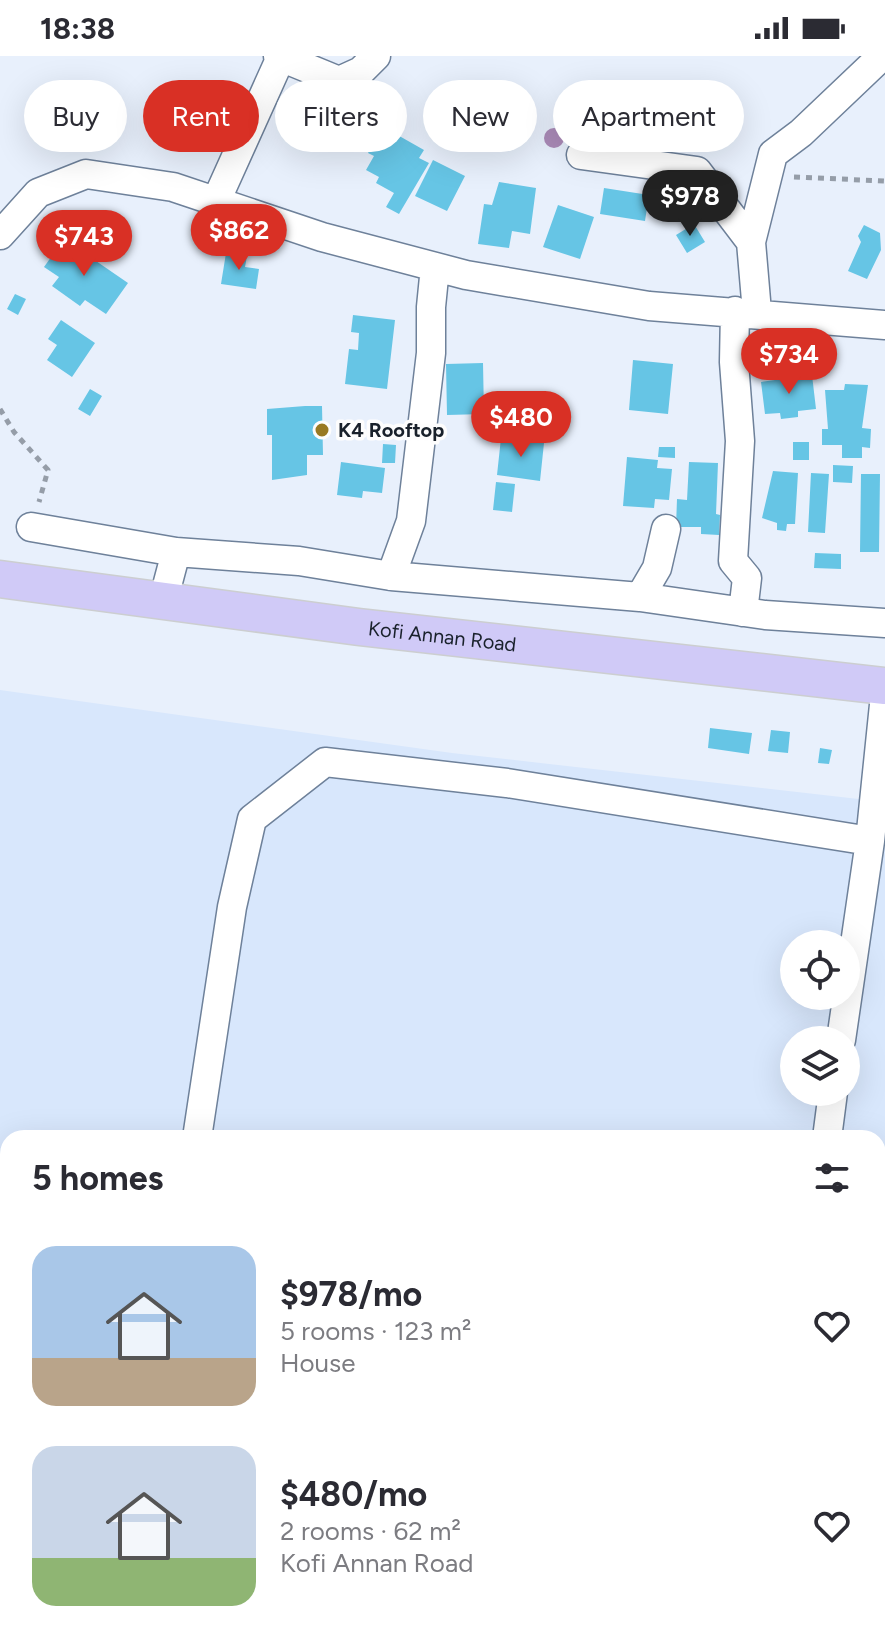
<!DOCTYPE html>
<html lang="en">
<head>
<meta charset="utf-8">
<style>
	body { margin:0; font-family:Figtree,sans-serif; background:#f7f7f7; color:#2b2b33; height:100vh; display:flex; flex-direction:column; font-size:30px; white-space:nowrap }
	* { box-sizing:border-box; margin:0 }
	p { font-size:26px; color:#7c7c81 }
	.icon { flex:none; width:44px; height:44px; fill:none; stroke:currentColor; stroke-width:2; stroke-linecap:round; stroke-linejoin:round }
	.map { position:relative; flex:1; overflow:hidden }
	.panel { position:absolute; left:0px; top:1074px; width:886px; height:514px; display:flex; flex-direction:column; background:#fff; border-radius:24px 24px 0 0; box-shadow:0 8px 32px #0002 }
	.panel>* { flex:none }
	.guide { position:absolute; left:24px; top:24px; width:838px; height:72px; display:flex; gap:16px }
	.tools { position:absolute; left:780px; top:874px; display:grid; gap:16px }
	.tools a { display:grid; place-items:center; width:80px; height:80px; border-radius:50%; background:#fff; box-shadow:0 8px 32px #0002; font-size:40px }
	.price { position:absolute; translate:-50% -68px; padding:0 18px; border-radius:28px; background:#d93025; color:#fff; font-size:26px; line-height:52px; filter:drop-shadow(0 2px 4px #0008) }
	.price::after { content:''; position:absolute; left:50%; top:48px; width:24px; height:18px; margin-left:-12px; background:inherit; clip-path:polygon(0 0,100% 0,50% 100%) }
	.price.selected { background:#222; color:#fff }
	ul { padding:0; list-style:none }
	li { display:flex; align-items:center; gap:24px; height:200px; padding:0 32px }
	li span { display:grid; place-items:center; flex:none; width:224px; height:160px; border-radius:24px; color:#555 }
	li>.icon { margin-inline-start:auto }
	span .icon { width:96px; height:96px; fill:#fffc; stroke-width:1 }
	li b { font-size:34px }
	h2 { display:flex; justify-content:space-between; align-items:center; height:96px; padding:0 32px; font-size:34px }
	.tag { padding:0 28px; border-radius:36px; background:#fff; box-shadow:0 8px 32px #0002; font-size:28px; line-height:72px }
	.tag.selected { background:#d93025; color:#fff }
	.status { display:flex; justify-content:space-between; align-items:center; height:56px; padding:0 40px; background:#fff; direction:ltr }
	.status svg { height:22px; fill:currentColor }
	.map>svg:first-child { display:block }
	.built { fill:#d8e7fc; fill-rule:evenodd }
	.building { fill:#66c5e5 }
	.lines { fill:none; stroke-linecap:round; stroke-linejoin:round }
	.minor-casing { stroke:#6e819a; stroke-width:31 }
	.major-casing { stroke:#ccced0; stroke-width:39 }
	.path { stroke:#959da8; stroke-width:5; stroke-dasharray:6 6; stroke-linecap:butt }
	.minor { stroke:#fff; stroke-width:28 }
	.major { stroke:#d0caf7; stroke-width:36 }
	.tree { fill:#ab8bb8 }
	.poi-dot { fill:#987922; stroke:#fdfdfd; stroke-width:3 }
	.labels { text-anchor:middle; stroke-width:7; stroke-linejoin:round; paint-order:stroke }
	.poi-label { font-size:20px; font-weight:bold; fill:#19212b; stroke:#fdfdfd; text-anchor:start }
	.street-label { font-size:20px; fill:#19212b; stroke:#fdfdfd }
</style>
</head>
<body>
<div class="status"><b>18:38</b><svg viewBox="0 0 49 12"><path d="M0 12V9h3v3zM5 12V6h3v6zM10 12V3h3v9zM15 12V0h3v12zM26 1h20v11H26zM47 4h2v5h-2z"/></svg></div>
<div class="map">
<svg width="885" height="1587" viewBox="0 0 885 1587">
	<rect width="100%" height="100%" fill="#e8f0fc"/>
	<path class="built" d="M0,634L452,697L885,746V1587H0ZM794,888H846V940H794ZM794,984H846V1036H794ZM8,1082H878V1580H8Z"/>
	<path class="building" d="M513,31L522,64L503,69L494,36Z
		M580,64H597L598,95H581Z
		M394,77L424,94L419,102L429,107L399,158L386,151L394,137L376,127L379,121L366,114L374,100L368,97L378,80L389,86Z
		M433,104L465,120L447,155L415,140Z
		M499,126L536,132L530,178L512,175L509,192L478,188L484,148L492,149Z
		M604,132L649,139L645,165L600,158Z
		M558,149L594,161L580,203L543,191Z
		M694,168L705,186L687,197L676,179Z
		M864,169L880,177L881,194L867,223L848,215L861,186L858,180Z
		M64,183L128,227L106,258L85,244L80,250L52,230L59,221L44,211Z
		M226,197L247,200L245,211L259,213L256,233L221,228Z
		M15,238L26,243L18,259L7,253Z
		M353,259L395,264L387,333L345,328L349,293L358,294L359,277L351,276Z
		M61,264L95,287L72,321L47,304L57,289L48,283Z
		M633,304L673,308L668,358L629,354Z
		M483,307L484,358L447,359L446,308Z
		M812,319L816,353L798,355V361L781,363L780,357L765,358L761,326Z
		M845,328L868,329L862,372L871,373L870,392L862,391V402H842V389H822V373H828L825,334H844Z
		M90,333L102,340L90,360L78,353Z
		M511,339H547V355H511Z
		M305,350H322L323,399H307V419L272,424V379H267V353Z
		M501,382L544,387L540,425L497,419Z
		M793,386H809V404H793Z
		M383,388L396,389L395,407H382Z
		M659,391H675V402L658,401Z
		M627,401L658,404L657,412L672,413L669,444L655,443L654,452L623,450Z
		M341,406L385,412L382,437L363,435L362,442L337,439Z
		M689,406L718,407L716,458L720,459L719,479L701,478V471H676L677,443L687,444Z
		M833,409L853,410L852,427L833,426Z
		M773,415L798,417L795,468H787L786,475L777,474V467L762,462Z
		M811,417L829,418L825,477L808,476Z
		M861,418H880L879,496H860Z
		M496,426L515,428L512,456L493,454Z
		M815,497L841,498V513L814,512Z
		M710,672L752,677L749,698L708,692Z
		M771,674L790,676L788,697L768,695Z
		M820,692L832,694L829,708L818,707Z
		M878,1249L885,1250V1303L878,1302Z
		M878,1309L885,1310V1349L878,1348Z
		M878,1403L885,1404V1587H857V1580H878Z"/>
	<g class="lines">
		<g class="minor-casing">
			<path id="minor" d="M278,0L339,25L361,15L376,0
				M581,99L697,115L751,186L757,256
				M217,143L281,1
				M0,179L38,137L86,118L173,131L322,181L466,219L649,250L885,269
				M751,186L773,98L801,77L882,0
				M735,255L734,306L740,385L733,505L747,522L743,556
				M31,471L176,496L299,505L391,520L640,541L657,512L666,473
				M391,520L411,465L431,297V251L435,211
				M640,541L765,559L885,567
				M163,545L176,496
				M841,984L870,785L885,639
				M197,1082L232,851L252,763L325,706L507,727L870,785
				M827,1082L833,1036
				M878,1125L885,1126
				M127,1587L128,1580
				M760,1587L761,1580"/>
		</g>
		<g class="major-casing">
			<g id="major">
				<path id="s1" d="M0,523L359,571L885,630"/>
			</g>
		</g>
		<path class="path" d="M794,121L885,125
			M0,353L14,376L48,414L39,446"/>
		<use href="#minor" class="minor"/>
		<use href="#major" class="major"/>
	</g>
	<circle class="tree" cx="554" cy="82" r="10"/>
	<circle class="poi-dot" cx="322" cy="374" r="8"/>
	<g class="labels">
		<g class="poi-label">
			<text x="338" y="381">K4 Rooftop</text>
		</g>
		<g class="street-label">
			<text dy="7" stroke="none"><textPath href="#s1" startOffset="446">Kofi Annan Road</textPath></text>
		</g>
	</g>
</svg>
<div class="tools">
<a><svg class="icon" aria-label="locate" viewBox="0 0 24 24"><circle cx="12" cy="12" r="6"/><path d="M12 2v4M12 18v4M2 12h4M18 12h4"/></svg></a>
<a><svg class="icon" aria-label="layers" viewBox="0 0 24 24"><path d="M12 4l9 5-9 5-9-5zM3 14l9 5 9-5"/></svg></a>
</div>
<b class="price selected" style="left:690px;top:182px">$978</b>
<b class="price" style="left:239px;top:216px">$862</b>
<b class="price" style="left:84px;top:222px">$743</b>
<b class="price" style="left:789px;top:340px">$734</b>
<b class="price" style="left:521px;top:403px">$480</b>
<div class="guide">
<a class="tag">Buy</a>
<a class="tag selected">Rent</a>
<a class="tag">Filters</a>
<a class="tag">New</a>
<a class="tag">Apartment</a>
</div>
<section class="panel">
<h2>5 homes<svg class="icon" aria-label="filters" viewBox="0 0 24 24"><path d="M4 7h16M4 17h16"/><circle cx="9" cy="7" r="2"/><circle cx="15" cy="17" r="2"/></svg></h2>
<ul>
<li><span style="background:linear-gradient(#a9c7e8 70%,#b9a48a 0)"><svg class="icon" aria-label="home" viewBox="0 0 24 24"><path d="M3 11l9-7 9 7M6 9v11h12V9"/></svg></span><div><b>$978/mo</b><p>5 rooms · 123 m²</p><p>House</p></div><svg class="icon" aria-label="heart" viewBox="0 0 24 24"><path d="M12 20l-8-8c-3-5 5-10 8-4 3-6 11-1 8 4z"/></svg></li>
<li><span style="background:linear-gradient(#c9d6e8 70%,#8fb573 0)"><svg class="icon" aria-label="home" viewBox="0 0 24 24"><path d="M3 11l9-7 9 7M6 9v11h12V9"/></svg></span><div><b>$480/mo</b><p>2 rooms · 62 m²</p><p>Kofi Annan Road</p></div><svg class="icon" aria-label="heart" viewBox="0 0 24 24"><path d="M12 20l-8-8c-3-5 5-10 8-4 3-6 11-1 8 4z"/></svg></li>
</ul>
</section>
</div>
</body>
</html>
